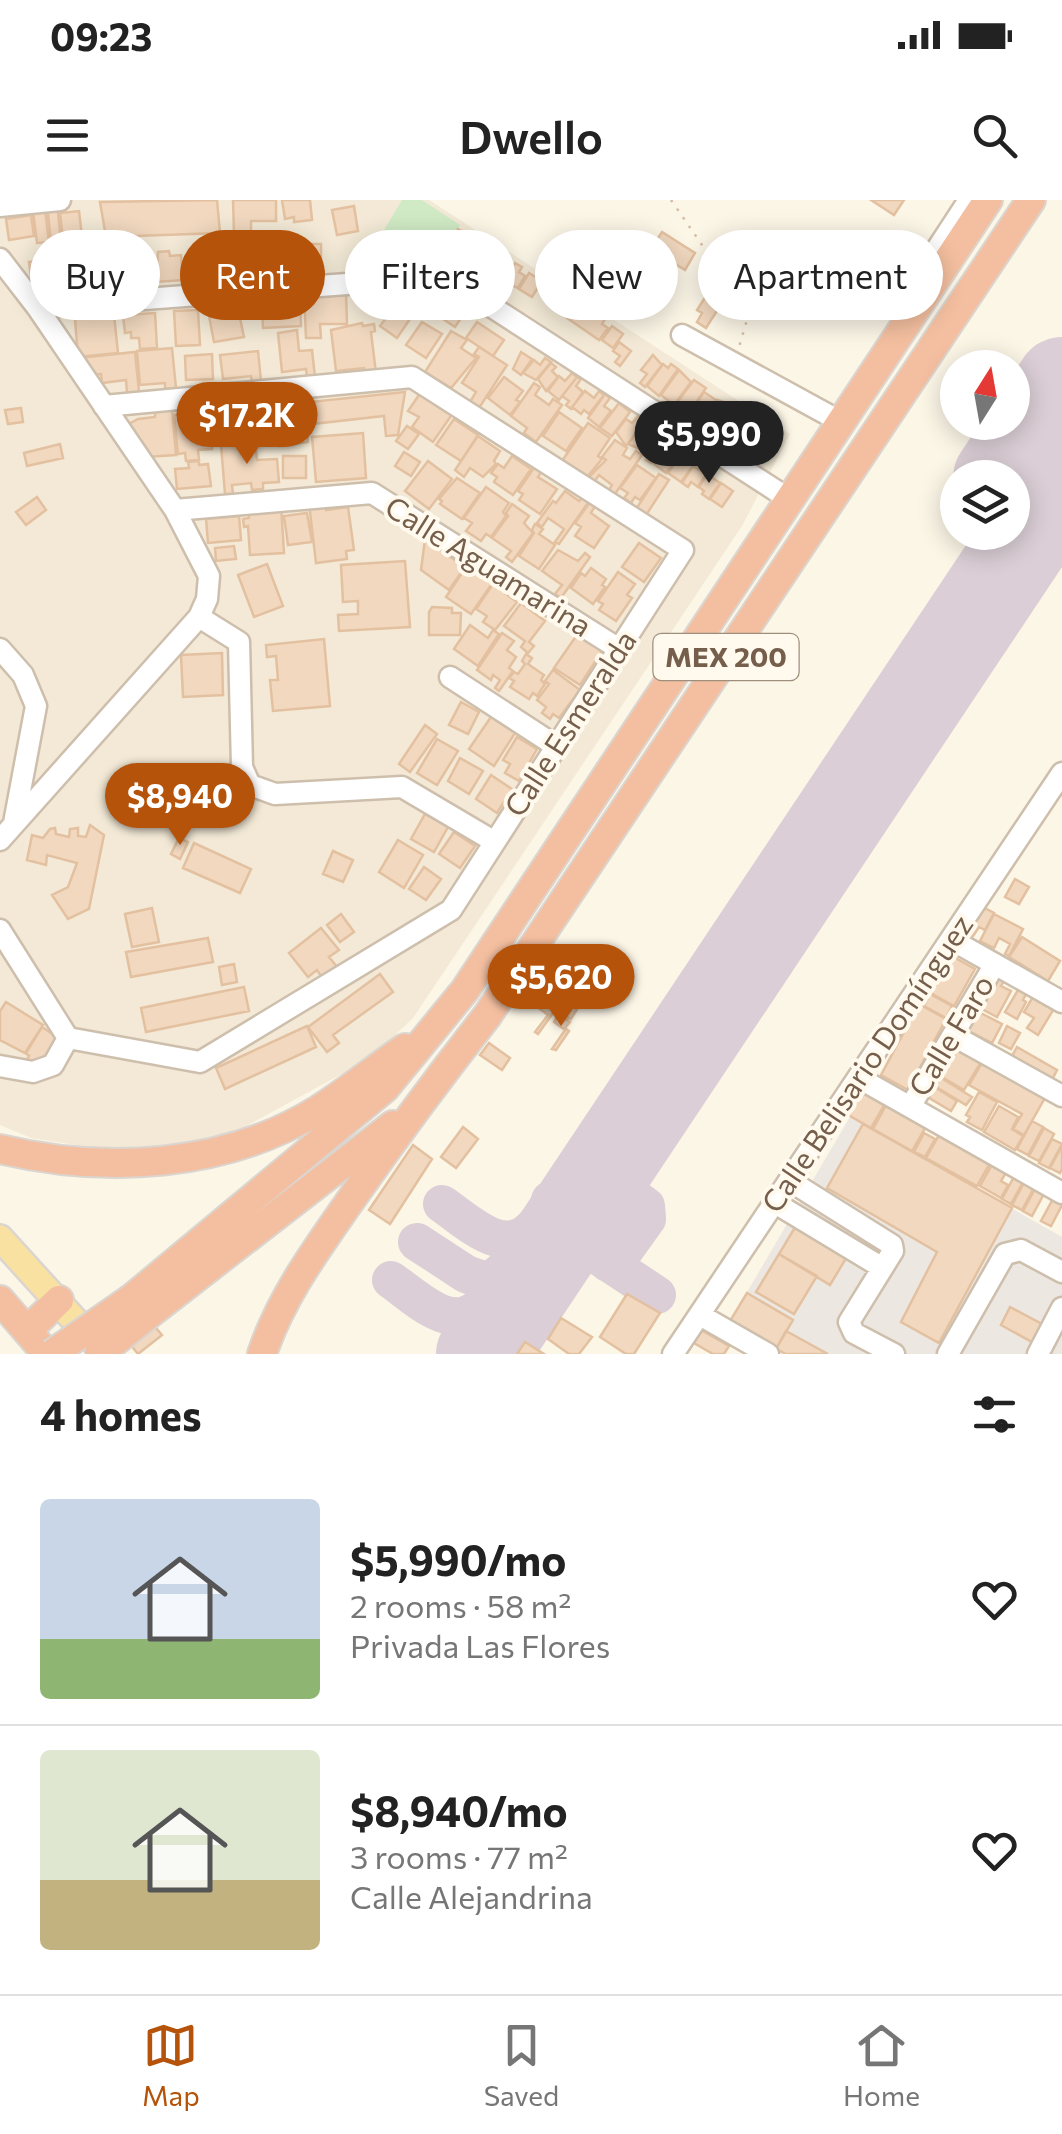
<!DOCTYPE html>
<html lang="en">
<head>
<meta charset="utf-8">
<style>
	body { margin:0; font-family:Commissioner,sans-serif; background:#f6f6f6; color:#222; height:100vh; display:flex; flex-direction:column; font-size:38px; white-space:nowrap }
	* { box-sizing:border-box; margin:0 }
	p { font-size:32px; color:#767676 }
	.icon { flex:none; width:55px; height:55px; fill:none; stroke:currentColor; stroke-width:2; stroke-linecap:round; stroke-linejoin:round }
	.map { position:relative; height:1154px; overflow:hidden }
	.panel { display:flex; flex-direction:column; background:#fff; flex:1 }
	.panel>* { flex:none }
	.guide { position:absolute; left:30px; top:30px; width:1002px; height:90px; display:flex; gap:20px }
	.needle { width:65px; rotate:11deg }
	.controls { position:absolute; left:940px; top:150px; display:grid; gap:20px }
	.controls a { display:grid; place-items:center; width:90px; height:90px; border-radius:50%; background:#fff; box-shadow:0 5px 25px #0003; font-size:50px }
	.price { position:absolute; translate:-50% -85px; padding:0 22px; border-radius:35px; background:#b45309; color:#fff; font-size:32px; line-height:65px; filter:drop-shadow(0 2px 5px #0008) }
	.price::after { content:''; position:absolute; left:50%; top:60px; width:30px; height:22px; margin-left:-15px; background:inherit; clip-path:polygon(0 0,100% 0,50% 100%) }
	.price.current { background:#222; color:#fff }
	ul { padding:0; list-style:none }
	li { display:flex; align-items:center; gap:30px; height:250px; padding:0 40px }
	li+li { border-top:2px solid #e0e0e0 }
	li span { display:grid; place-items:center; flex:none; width:280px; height:200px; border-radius:10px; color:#555 }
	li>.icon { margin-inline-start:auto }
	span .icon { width:120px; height:120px; fill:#fffc; stroke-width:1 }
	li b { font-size:42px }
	h2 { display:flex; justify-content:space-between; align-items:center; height:120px; padding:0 40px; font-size:42px }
	.tag { padding:0 35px; border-radius:45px; background:#fff; box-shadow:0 5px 25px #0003; font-size:35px; line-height:90px }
	.tag.current { background:#b45309; color:#fff }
	.status { display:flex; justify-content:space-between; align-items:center; height:70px; padding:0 50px; background:#fff; direction:ltr }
	.status svg { height:28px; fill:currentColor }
	header { display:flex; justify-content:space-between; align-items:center; height:130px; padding:0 40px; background:#fff; font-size:45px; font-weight:600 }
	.menu { display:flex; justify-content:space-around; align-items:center; height:140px; border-top:2px solid #e0e0e0; background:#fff; font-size:28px; color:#767676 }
	.menu a { display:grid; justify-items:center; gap:5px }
	.menu .current { color:#b45309 }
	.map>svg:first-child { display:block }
	.residential { fill:#f3e9d6 }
	.industrial { fill:#ece7e1 }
	.green { fill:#d0eac5 }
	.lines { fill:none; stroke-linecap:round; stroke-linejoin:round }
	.taxiway { stroke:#dbced6; stroke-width:38 }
	.runway { stroke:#dbced6; stroke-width:92 }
	.building { fill:#f1d8bf; stroke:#e3c1a0; stroke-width:2.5 }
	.minor-casing { stroke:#cebfad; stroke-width:25 }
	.major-casing { stroke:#dbd5d0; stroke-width:30 }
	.highway-casing { stroke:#dbd5d0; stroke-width:32 }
	.path { stroke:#d6bca2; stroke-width:2.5; stroke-dasharray:2.5 8; stroke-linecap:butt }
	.minor { stroke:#fff; stroke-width:20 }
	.major { stroke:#f9e1a1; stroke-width:25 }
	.highway { stroke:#f4bfa0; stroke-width:28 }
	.highway-bridge-casing { stroke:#dbd5d0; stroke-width:32; stroke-linecap:butt }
	.highway-bridge { stroke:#f4bfa0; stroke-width:28 }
	.labels { text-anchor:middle; stroke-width:8; stroke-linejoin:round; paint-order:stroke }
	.shield { fill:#fffaed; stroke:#9e8e7c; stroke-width:2.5 }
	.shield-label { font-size:28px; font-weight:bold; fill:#755f4c }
	.street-label { font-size:30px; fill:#755f4c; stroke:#fffaed }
</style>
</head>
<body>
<div class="status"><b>09:23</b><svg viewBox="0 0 49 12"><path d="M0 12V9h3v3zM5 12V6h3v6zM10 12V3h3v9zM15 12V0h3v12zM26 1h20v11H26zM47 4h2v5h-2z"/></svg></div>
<header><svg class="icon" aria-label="menu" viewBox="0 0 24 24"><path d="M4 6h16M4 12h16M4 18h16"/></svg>Dwello<svg class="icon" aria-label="search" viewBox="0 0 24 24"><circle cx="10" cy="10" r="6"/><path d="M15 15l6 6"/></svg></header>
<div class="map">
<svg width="1062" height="1154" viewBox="0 0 1062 1154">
	<rect width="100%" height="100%" fill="#fcf6e7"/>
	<path class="residential" d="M0,0H429L790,234L742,326L413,818L371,858L228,936L169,947L95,948L31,938L0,925Z"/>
	<path class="industrial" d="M850,917L1062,1037V1154H786L730,1121Z"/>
	<path class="green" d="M402,0H422L460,25L408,103L359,72Z"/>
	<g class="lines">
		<path class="taxiway" d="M550,1000V1015L559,1030L657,1095
			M442,1004C470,1023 505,1060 535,1025
			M417,1042L466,1074L480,1079H492L507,1067
			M608,1063L619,1058L647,1019L646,1006L631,995
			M391,1080C417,1098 451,1134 481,1106"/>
		<path class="runway" d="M999,278L1062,183
			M482,1154L1062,284"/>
	</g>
	<path class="building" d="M217,0L220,33L106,37L100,2Z
		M233,0H276V21H251V34H234Z
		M282,0H310L312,20L294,22V17L285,19Z
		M871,0H904L894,15Z
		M57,3L62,51L52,52L47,4Z
		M354,6L358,31L337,35L332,10Z
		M45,9L49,42L37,43L33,11Z
		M79,11L82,37L63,39L60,13Z
		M31,15L34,36L9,40L6,19Z
		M458,29L471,36L459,58L446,51Z
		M662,32L695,53L685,70L651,49Z
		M475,36L488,45L477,60L464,51Z
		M627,40L665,64L650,88L637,79L634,84L630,82L633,77L624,71L628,65L616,57Z
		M128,44L129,59L143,58L145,82L116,84L113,45Z
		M301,44H321V65H312V71H301Z
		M234,46L235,75L192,77L191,50L222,53V47Z
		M280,46L283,68L253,71L250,49Z
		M488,48L499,56L490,69L479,61Z
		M169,51L170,56L181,55L183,80L156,82L158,52Z
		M68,53L69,60L64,61L66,80L32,84L29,62L40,61L39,56L48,55V60L58,59L57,54Z
		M373,54L417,83L406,99L362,70Z
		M500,57L513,66L496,89L484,79Z
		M93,62L96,84L71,86L69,65Z
		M515,63L522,67L519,72L525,76L518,88L504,81Z
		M529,73L542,81L532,97L519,89Z
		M423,83L450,100L439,117L413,100Z
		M443,84L471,103L455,127L440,117L451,101L438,92Z
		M556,91L569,98L560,111L548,104Z
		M346,92L347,124H320L321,138H306L304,93Z
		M706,96L720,106L706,128L697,122L702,113L697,110Z
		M218,98L220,107L237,104L244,137L214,142L206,100Z
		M300,102L301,126L263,128L262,105Z
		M396,105L412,116L397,138L380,126Z
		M576,105L605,119L602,124L608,128L599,140L567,118Z
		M198,110L200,145L176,146L174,111Z
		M155,113L157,148L140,149L139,138H131V132L125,133L123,115Z
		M114,115L118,153L78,157L75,119Z
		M422,122L442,134L426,158L406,145Z
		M477,122L504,140L493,156L466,138Z
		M362,123L363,126L374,124L375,131L371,132L376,173L365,174L364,168L336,171L331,130Z
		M612,126L623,134L613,148L602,140Z
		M297,130L299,151L312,150L315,177L307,178L306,169L282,172L278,133Z
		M451,131L467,140L461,148L476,158L451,188L425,172Z
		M619,142L631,151L620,166L615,162L620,156L613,151Z
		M479,147L507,165L479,208L470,202L476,192L462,183L479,157L474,154Z
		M172,148L176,188L165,189V183L140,185L137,151Z
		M258,151L261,181L252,182L251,176L223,179L220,155Z
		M135,152L139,192L127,193L126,180L102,183L101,174L88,175L79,158Z
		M521,152L532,159L521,175L513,169Z
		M212,154L213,179L186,180L185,156Z
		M653,155L662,165L645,187L640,183L647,174L641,170Z
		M545,158L551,162L536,180L523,173L534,160L540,165Z
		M551,163L556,167L552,171L558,177L546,191L538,179Z
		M663,164L668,168L671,164L678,169L659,196L647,186Z
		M679,170L691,182L674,205L661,195Z
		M572,173L577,177L559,200L548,191L559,176L565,181Z
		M504,177L523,191L516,200L520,202L510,215L488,198Z
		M577,177L581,179L576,186L583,192L571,209L566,205L569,201L562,196Z
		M694,180L706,188L688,214L675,205Z
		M534,183L540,187L535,195L549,205L553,199L562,205L536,242L524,233L527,228L511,216Z
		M423,189L455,210L433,242L412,227L419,217L408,211Z
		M585,191L594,198L599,191L604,195L589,214L584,210L581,214L572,207Z
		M405,192L398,235L386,236L384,216L312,224L310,202Z
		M704,192L716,200L701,222L689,214Z
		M605,194L610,198L604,206L611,211L599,227L588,218Z
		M717,200L733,205L720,223L707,214Z
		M303,203L308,242L280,246L278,229L272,230L271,224L263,225L261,208Z
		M619,203L630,212L612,236L600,228Z
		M734,206L746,214L734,230L723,221Z
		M21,208L23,222L8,224L5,210Z
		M251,208L255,234L248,235L249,241L235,243L234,235L214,241L210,213Z
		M172,209L176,255L145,257L130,236L129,224L138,219L155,217V210Z
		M200,212L203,240L211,239L212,249L198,250L199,260L186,261L185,253L178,254L174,215Z
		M559,212L582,228L566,251L543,236Z
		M747,213L759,222L744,243L732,235Z
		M639,215L646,220L626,246L616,232L626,219L632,223Z
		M454,219L478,235L461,261L436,245Z
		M760,222L774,231L757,258L742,249Z
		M588,223L610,238L598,256L602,259L587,277L562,261Z
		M651,224L658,229L642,250L628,244L640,229L644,233Z
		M407,226L419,234L408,249L396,241Z
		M658,229L665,234L659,242L664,246L651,263L646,260L649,255L643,251Z
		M363,233L366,278L316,282L312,237Z
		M478,236L500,251L494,261L496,264L483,277L470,268L464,277L455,270Z
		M673,236L687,246L666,273L653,263Z
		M615,240L627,248L623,255L630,259L636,251L642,255L615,294L609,290L612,285L599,275L594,282L588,278L606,260L602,257Z
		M255,242L257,260L277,259L279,282L263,283V289L252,290L251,283L232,285L233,294H225L221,245Z
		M60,244L63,258L27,266L24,253Z
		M686,247L700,256L681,282L668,273Z
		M404,252L420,262L411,276L395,266Z
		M283,256H306V278H283Z
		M512,256L531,269L513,295L494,282L497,277L491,273L498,264L504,268Z
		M199,261V265L208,264L211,286L177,289L175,269L189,268L188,262Z
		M428,261L452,279L429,309L405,291Z
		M707,262L712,265L698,287L691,282L688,287L682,283L693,266L701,271Z
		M536,265L543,269L538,277L557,289L540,314L519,300L523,294L518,291Z
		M637,265L656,278L640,300L635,297L631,303L624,298L628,293L620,288Z
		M659,274L669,280L646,315L636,309Z
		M707,274L720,283L709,299L702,294L704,291L699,287Z
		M457,278L480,293L462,319L440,304L442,301L439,299Z
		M721,283L733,291L722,307L710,299Z
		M486,287L509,303L503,312L506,316L491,337L486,334L481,341L466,331L472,323L464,318Z
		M565,291L579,301L583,296L590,300L559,344L555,342L564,329L548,318L542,327L537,323L553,301L556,303Z
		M37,297L46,310L26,325L16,312Z
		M325,301L326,310L348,307L354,350L346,351L347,359L316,363L309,303Z
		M590,302L595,306L591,313L609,326L594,348L575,336L581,327L575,323Z
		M512,304L529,316L524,323L533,333L512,362L506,357L511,351L492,338L508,316L506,313Z
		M281,305L284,353L250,355L248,326L244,327L243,319L249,318V313Z
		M307,313L312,342L288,345L284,316Z
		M239,316L241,340L208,343L206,319Z
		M535,324L543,329L539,334L555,345L539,369L519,356L534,333L532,330Z
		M425,339L450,348L446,354L465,367L449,390L421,370Z
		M639,343L661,358L644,382L622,367Z
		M234,346L236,359L216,361L215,348Z
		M558,350L578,361L585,353L590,357L561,398L555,394L562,385L542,371Z
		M405,361L410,427L339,431L338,415L358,414V401L343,402L341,365Z
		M470,361L496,378L471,414L446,397Z
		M267,364L283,406L254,417L238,375Z
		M591,368L606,379L602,385L605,387L593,404L571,388L581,373L585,376Z
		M618,372L635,384L627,395L632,398L616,421L599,410L603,404L598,401Z
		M497,378L511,387L506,394L517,402L495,430L483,422L487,416L476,409Z
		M521,403L545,421L529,442L534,446L528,453L521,447L525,441L504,426Z
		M432,407L452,408V413H461L460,435H429V412Z
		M470,425L488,438L493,430L499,434L478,466L454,449Z
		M579,432L604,448L580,485L554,468Z
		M502,433L514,441L507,450L516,457L509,468L513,471L499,491L495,488L500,480L493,475L491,480L477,470Z
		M324,439L330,506L273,511L270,480H278L276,456L267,457L266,445Z
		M222,453L223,495L183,497L181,455Z
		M526,454L532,458L528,464L544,475L541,480L545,484L537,496L533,493L529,499L510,487L514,481L509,478L514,472L518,474L525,464L522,461Z
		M553,470L580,490L559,518L553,514L550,519L542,513L546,507L537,500L549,484L545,481Z
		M461,502L479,512L468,534L449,525Z
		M491,517L515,533L494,566L469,549Z
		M425,525L437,534L410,572L399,564Z
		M517,537L537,549L519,581L505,573L510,564L503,560Z
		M437,539L458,551L437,585L417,573Z
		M460,558L483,571L469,594L448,581Z
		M491,575L512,589L497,613L476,599Z
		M425,614L448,627L434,652L411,639Z
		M90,625L104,635L89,709L68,719L52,695L68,687L77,663L47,655L46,665L27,660L32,635L43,638L50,629L55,628L56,634L69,637L70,629L78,628V636L86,637Z
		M454,632L475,646L460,668L439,654Z
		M179,638L188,642L180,659L171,654Z
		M398,640L423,655L404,688L379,672Z
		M194,643L251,669L240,693L183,668Z
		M333,651L353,660L343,682L323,674Z
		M424,667L441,679L426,700L409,689Z
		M1015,679L1029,687L1019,704L1005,697Z
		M981,706L994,713L985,730L979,727L973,736L966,732Z
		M152,708L159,742L132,747L125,714Z
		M341,714L354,732L340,742L327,725Z
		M994,714L1023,729L1009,756L1005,754L1010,744L999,738L994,748L980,741Z
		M321,728L339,750L329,757L338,768L323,779L317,770L308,777L289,753Z
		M1022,737L1060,761L1048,781L1009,757Z
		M208,738L213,762L131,777L126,752Z
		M950,755L975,769L954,806L925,790Z
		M234,764L237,782L222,785L219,767Z
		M380,774L393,792L333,835L339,843L327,852L308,827Z
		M537,774L566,795L538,834L535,832L548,815L528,800L533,794L525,789Z
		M995,774L1005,779L1001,786L1011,791L997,817L978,807Z
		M244,787L249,811L146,832L141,808Z
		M1018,790L1026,794L1023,800L1026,802L1017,819L1005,812Z
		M930,794L952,806L946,818L924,806Z
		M1034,795L1055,807L1038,835L1027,828L1034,818L1024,812Z
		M569,796L581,803L571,819L559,812Z
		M6,802L43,825L25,853L0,840V811Z
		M919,804L946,819L908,890L881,875Z
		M975,810L1002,824L992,843L965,829Z
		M559,814L570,822L565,828L569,831L556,850L552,849L565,830L554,822Z
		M307,826L316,847L225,889L216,868Z
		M1007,826L1020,833L1011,849L999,843Z
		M42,827L57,837L37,869L25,862L29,856L26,853Z
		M489,843L510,858L502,870L480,855Z
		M958,844L983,859L964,890L940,876Z
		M1017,847L1057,870L1052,880L1012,856Z
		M983,861L1046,896L1024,935L1013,929L1022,914L969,885Z
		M938,876L972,897L966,905L933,885Z
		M859,884L887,900L871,928L843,912Z
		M933,886L957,901L951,911L926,896Z
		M979,892L997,902L982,930L967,922L970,917L966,915Z
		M889,900L928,923L912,951L873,929Z
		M999,906L1018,917L1012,929L1023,936L1015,950L984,932Z
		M1032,921L1043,927L1028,955L1017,949Z
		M863,924L1012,1008L939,1143L901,1122L937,1052L827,988Z
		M463,927L478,939L456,968L441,957Z
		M943,928L994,956L977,986L926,958Z
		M1044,928L1054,934L1039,961L1029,956Z
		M924,933L935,939L925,957L914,952Z
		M1052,939L1062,944L1049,968L1039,963Z
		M413,945L432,959L390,1024L369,1010Z
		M1062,946V969L1060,973L1050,968Z
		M993,963L1007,971L1001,981L1008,985L1001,998L980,986Z
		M1015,975L1024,980L1011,1004L1002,999Z
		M1025,981L1035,986L1022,1010L1012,1005Z
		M1036,987L1045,992L1032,1016L1023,1011Z
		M1054,997L1062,1001V1005L1051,1026L1041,1021Z
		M797,1024L848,1055L830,1085L779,1054Z
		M779,1054L817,1076L794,1114L756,1092Z
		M747,1093L793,1120L776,1149L730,1121Z
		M627,1094L660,1113L634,1154H626L600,1137Z
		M1010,1107L1042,1124L1032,1142L1001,1125Z
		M561,1118L592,1137L579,1154H569L548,1139Z
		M150,1121L162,1135L138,1154L126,1139Z
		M701,1130L729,1146L724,1154H713L694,1143Z
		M786,1131L828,1154H786L776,1149Z
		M525,1142L544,1154H517Z"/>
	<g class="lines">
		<g class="minor-casing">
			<path id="minor" d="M0,6L60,0
				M0,59L37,107L175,310L209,376L207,399L199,417L0,640
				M438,72L792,301
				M37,107L347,84
				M907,110L918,78L969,0
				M682,135L843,223
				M175,310L372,293L619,449
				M199,417L239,442L242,567L250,585L275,594L402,587L495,642
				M0,449L23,475L36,506L14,623
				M450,477L556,546
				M0,730L68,838L200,862L451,710L683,350L412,177L104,206
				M952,740L1062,802
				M954,836L1062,896
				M0,866L33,872L53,865L68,838
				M859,878L1062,993
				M910,907L995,764
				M790,981L892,1045L893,1051L849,1122L854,1133L894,1154
				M775,1003L881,1067
				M700,1115L768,1154
				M673,1154L1062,573
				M948,1154L1005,1054L1021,1050L1062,1072
				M1038,1154L1062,1108"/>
		</g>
		<g class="major-casing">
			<path id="major" d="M0,1038L98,1146"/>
		</g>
		<g class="highway-casing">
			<path id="highway" d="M0,949C105,974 224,968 318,910C348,891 376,868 405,848
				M131,1099L385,888L465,790L988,0
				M0,1100L47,1154
				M149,1114L393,925
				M27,1131L59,1100
				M262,1154C281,1097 316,1050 350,1001C394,938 439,877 487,816L1031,0"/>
		</g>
		<path class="path" d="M671,0L749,113L739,147"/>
		<use href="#minor" class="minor"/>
		<use href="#major" class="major"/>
		<use href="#highway" class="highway"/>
		<g class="highway-bridge-casing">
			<path id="highway-bridge" d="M52,1154L131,1099
				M99,1154L149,1114"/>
		</g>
		<use href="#highway-bridge" class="highway-bridge"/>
	</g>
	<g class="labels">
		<rect class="shield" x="653.5" y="434" width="145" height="46" rx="8"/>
		<g class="shield-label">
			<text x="726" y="467">MEX 200</text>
		</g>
		<g class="street-label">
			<text transform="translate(488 367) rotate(32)" y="10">Calle Aguamarina</text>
			<text transform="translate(571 524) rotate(-57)" y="10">Calle Esmeralda</text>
			<text transform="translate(952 836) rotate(-59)" y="10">Calle Faro</text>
			<text transform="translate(868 864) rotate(-56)" y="10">Calle Belisario Domínguez</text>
		</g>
	</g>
</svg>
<div class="controls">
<a><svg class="needle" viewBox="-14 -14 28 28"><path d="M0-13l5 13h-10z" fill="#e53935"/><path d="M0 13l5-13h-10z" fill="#767676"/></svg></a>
<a><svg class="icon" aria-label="layers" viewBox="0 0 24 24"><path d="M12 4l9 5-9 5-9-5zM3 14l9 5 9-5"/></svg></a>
</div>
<b class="price" style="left:247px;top:267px">$17.2K</b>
<b class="price current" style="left:709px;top:286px">$5,990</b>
<b class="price" style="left:180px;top:648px">$8,940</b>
<b class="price" style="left:561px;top:829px">$5,620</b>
<div class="guide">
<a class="tag">Buy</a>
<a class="tag current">Rent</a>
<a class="tag">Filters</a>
<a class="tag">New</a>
<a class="tag">Apartment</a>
</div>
</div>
<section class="panel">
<h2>4 homes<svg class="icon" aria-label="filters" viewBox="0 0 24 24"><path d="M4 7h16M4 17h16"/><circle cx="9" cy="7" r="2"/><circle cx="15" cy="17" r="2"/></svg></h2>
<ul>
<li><span style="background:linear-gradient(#c9d6e8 70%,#8fb573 0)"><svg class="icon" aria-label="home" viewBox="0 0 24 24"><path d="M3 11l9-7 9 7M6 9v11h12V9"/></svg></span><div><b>$5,990/mo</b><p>2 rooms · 58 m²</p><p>Privada Las Flores</p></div><svg class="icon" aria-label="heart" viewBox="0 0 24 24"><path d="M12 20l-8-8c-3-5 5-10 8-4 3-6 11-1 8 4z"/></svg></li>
<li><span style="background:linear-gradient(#dfe7d0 65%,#c2b280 0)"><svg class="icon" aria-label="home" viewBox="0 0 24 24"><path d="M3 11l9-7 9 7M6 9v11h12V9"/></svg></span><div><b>$8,940/mo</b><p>3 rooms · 77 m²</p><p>Calle Alejandrina</p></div><svg class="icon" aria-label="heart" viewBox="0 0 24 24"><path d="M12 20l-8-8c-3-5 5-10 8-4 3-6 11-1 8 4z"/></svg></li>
</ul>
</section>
<nav class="menu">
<a class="current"><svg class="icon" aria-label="map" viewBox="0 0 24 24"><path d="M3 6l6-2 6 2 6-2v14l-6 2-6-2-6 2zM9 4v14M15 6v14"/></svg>Map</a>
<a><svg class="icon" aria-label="saved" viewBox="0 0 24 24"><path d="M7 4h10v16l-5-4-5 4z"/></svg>Saved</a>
<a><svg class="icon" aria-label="home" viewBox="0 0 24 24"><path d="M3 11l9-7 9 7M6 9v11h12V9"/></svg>Home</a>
</nav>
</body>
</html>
